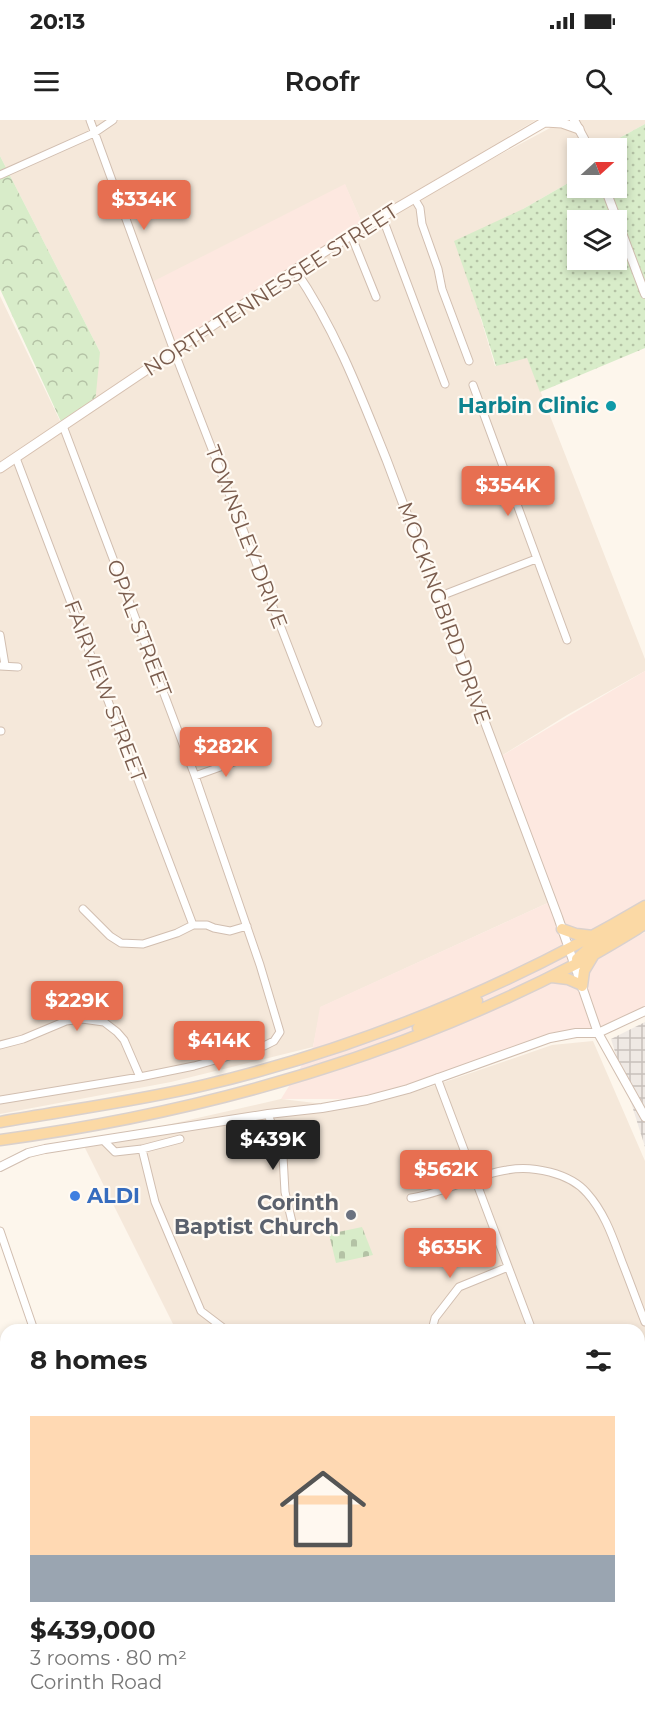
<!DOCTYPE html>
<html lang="en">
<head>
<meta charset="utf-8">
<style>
	body { margin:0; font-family:Montserrat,sans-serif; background:#f6f6f6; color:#222; height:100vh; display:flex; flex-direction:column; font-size:22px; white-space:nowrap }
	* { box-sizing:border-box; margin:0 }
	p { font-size:20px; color:#767676 }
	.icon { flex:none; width:33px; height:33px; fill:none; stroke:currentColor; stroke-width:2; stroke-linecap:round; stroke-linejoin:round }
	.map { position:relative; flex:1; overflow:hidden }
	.details { position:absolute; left:0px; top:1204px; width:645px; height:404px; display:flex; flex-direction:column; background:#fff; border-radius:18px 18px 0 0; box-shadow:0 3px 9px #0003 }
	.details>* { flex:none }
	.needle { width:39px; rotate:69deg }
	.buttons { position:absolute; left:567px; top:18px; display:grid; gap:12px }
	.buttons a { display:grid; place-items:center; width:60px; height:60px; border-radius:0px; background:#fff; box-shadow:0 3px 9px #0003; font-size:30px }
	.price { position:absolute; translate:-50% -51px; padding:0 14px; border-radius:6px; background:#e76f51; color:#fff; font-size:20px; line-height:39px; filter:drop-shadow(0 2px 3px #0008) }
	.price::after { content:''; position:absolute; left:50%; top:36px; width:18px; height:14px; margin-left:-9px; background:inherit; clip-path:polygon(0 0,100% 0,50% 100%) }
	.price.active { background:#222; color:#fff }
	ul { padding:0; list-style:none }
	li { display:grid; align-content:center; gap:12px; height:318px; padding:0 30px }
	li+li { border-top:2px solid #e0e0e0 }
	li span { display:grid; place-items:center; height:186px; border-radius:0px; color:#555 }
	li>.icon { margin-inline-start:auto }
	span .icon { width:108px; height:108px; fill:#fffc; stroke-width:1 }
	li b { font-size:26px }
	h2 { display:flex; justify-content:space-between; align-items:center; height:72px; padding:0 30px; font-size:26px }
	.status { display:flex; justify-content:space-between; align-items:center; height:42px; padding:0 30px; background:#fff; direction:ltr }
	.status svg { height:16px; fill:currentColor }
	header { display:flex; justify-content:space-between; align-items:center; height:78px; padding:0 30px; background:#fff; font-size:27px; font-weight:600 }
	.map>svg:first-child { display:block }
	.residential { fill:#f5e8da }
	.commercial { fill:#fde8e0 }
	.industrial { fill:url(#industrial-grid) }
	.grass { fill:url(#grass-dots); fill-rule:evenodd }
	.forest { fill:url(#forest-crowns) }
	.cemetery { fill:url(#cemetery-stones) }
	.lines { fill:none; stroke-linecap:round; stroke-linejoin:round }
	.minor-casing { stroke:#d1beb0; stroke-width:9 }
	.tertiary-casing { stroke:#d1beb0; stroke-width:10 }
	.secondary-casing { stroke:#d6c0b0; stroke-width:11 }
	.primary-casing { stroke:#dad1cd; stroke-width:13 }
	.minor { stroke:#fff; stroke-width:7 }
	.tertiary { stroke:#fff; stroke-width:8 }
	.secondary { stroke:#fff; stroke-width:9 }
	.primary { stroke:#fbd9a5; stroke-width:10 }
	.culture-dot { fill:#0f9aa8; stroke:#fffaf3; stroke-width:2 }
	.shop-dot { fill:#3f7fe0; stroke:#fffaf3; stroke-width:2 }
	.worship-dot { fill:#6b7280; stroke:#fffaf3; stroke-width:2 }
	.labels { text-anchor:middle; stroke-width:4.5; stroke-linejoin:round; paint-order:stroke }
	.street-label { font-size:21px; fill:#7a5c4d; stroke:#fffaf3 }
	.culture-label { font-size:21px; font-weight:bold; fill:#0d838f; stroke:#fffaf3; text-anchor:end }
	.shop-label { font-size:21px; font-weight:bold; fill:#366cbe; stroke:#fffaf3; text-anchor:start }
	.worship-label { font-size:21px; font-weight:bold; fill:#5b616d; stroke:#fffaf3; text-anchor:end }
</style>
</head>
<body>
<div class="status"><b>20:13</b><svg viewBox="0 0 49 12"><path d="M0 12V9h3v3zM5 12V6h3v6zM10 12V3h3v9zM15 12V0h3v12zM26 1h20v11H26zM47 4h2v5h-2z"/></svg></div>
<header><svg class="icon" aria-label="menu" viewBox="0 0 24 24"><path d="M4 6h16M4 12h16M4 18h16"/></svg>Roofr<svg class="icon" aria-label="search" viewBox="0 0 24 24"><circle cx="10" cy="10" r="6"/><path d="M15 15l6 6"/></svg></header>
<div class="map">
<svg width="645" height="1607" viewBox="0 0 645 1607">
	<defs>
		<pattern id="industrial-grid" width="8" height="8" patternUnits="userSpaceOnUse" patternTransform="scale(1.5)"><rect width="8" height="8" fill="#efe9e4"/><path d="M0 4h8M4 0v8" fill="none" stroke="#c7c0bb"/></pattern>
		<pattern id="grass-dots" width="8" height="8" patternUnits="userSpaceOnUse" patternTransform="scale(1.5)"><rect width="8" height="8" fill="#d8ecc9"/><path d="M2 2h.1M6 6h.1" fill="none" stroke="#b4c2a5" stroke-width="1.8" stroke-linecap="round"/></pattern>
		<pattern id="forest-crowns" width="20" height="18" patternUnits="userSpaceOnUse" patternTransform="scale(1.5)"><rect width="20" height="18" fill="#d8ecc9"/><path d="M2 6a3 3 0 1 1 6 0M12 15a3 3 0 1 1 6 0" fill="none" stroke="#b4c2a5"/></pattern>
		<pattern id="cemetery-stones" width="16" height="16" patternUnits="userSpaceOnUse" patternTransform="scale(1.5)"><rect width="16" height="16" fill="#d8ecc9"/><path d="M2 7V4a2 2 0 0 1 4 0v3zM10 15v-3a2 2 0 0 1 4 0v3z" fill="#b4c2a5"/></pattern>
	</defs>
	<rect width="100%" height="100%" fill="#fdf6ec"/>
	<path class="residential" d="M0,0H536L362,103L345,65L295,150L432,71L565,0H645V4L601,28H578L577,58L523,89L480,196L495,246L527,237L645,539V551L567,595L498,638L552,781L321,887L313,927L171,962L0,994V176L62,305L100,232L0,36Z
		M593,921L645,1041V1607H460L458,1602H639V1210H176L83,1024L281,979L350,987L427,968L552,925Z"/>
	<path class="commercial" d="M345,64L362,103L174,231L150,163Z
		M645,551V779L573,822L498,638Z
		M552,781L558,797L584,847L645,812V887L602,906L553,913L402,967L349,979H281L313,927L320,887Z
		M0,1362L6,1371V1602H109L110,1607H0Z"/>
	<path class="industrial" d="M645,902V1027L611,919Z"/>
	<path class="grass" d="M645,4V228L540,272L527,238L496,246L482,201L454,121L523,89L577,58L578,68H616V28H601ZM578,100H616V140H578Z"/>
	<path class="forest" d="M0,36L100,232L95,284L63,306L0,169Z
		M109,1602H458L460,1607H110Z"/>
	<path class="cemetery" d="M362,1107L373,1135L336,1143L329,1114Z"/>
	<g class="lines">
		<g class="minor-casing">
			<path id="minor" d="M90,0L174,231L318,603
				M0,55L94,13L113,0
				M414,78L420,88L422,104L438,149L442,169L469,241
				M381,97L386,107L445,264
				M351,115L376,177
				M473,265L567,520
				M16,338L193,805
				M438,477L536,439
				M0,515L5,545
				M0,546L18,547
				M0,611H1
				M195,656L248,637
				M83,789L110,816L121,823L143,824L177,813L193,805H207L214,808L230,811L247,806
				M0,925L23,919L66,901L82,899L104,902L117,912L124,920L140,957
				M437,958L532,1210
				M0,980L140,957L194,946L264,926L274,921L280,912L260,845L195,656L63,306
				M268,994L283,1036L285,1072L292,1102
				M104,1021L115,1032L142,1029L155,1082L201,1191L226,1210
				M142,1029L180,1019
				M411,1078C444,1073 474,1055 507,1050C532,1045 570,1053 587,1073C605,1093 613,1118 622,1142C630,1162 637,1182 645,1202
				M0,1111L34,1210
				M432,1210L435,1198L459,1167L508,1147
				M639,1270L645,1267
				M639,1493L645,1508
				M639,1581L645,1580
				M0,1595L4,1591
				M10,1607L14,1604"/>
		</g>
		<g class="tertiary-casing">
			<path id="tertiary" d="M574,0L589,28
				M605,68L645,174
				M295,150C335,208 361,276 387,341L558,797L598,913L645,997
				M0,1047L28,1033L45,1029L268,994L322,988L367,980L408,969L550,918L576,913H598L645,891"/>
		</g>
		<g class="secondary-casing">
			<path id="secondary" d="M545,2L562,3L579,9
				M0,348L295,150L351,115L548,0"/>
		</g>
		<g class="primary-casing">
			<path id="primary" d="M562,809L576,814L593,816
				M577,839L588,829L645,796
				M552,857L568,859L582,865
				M582,866L584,851L593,836
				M418,908L477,881
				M0,1002C68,990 138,981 205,965C360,928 508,867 645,786
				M0,1020C200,993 395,938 574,845C598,833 622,818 645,804"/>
		</g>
		<use href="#minor" class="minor"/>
		<use href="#tertiary" class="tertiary"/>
		<use href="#secondary" class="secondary"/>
		<use href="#primary" class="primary"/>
	</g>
	<circle class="culture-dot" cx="611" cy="286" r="6"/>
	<circle class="shop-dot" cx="75" cy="1076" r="6"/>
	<circle class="worship-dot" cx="351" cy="1095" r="6"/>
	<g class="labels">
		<g class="street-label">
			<text transform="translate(271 170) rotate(-33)" y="7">NORTH TENNESSEE STREET</text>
			<text transform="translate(246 417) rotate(69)" y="7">TOWNSLEY DRIVE</text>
			<text transform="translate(444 493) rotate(70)" y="7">MOCKINGBIRD DRIVE</text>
			<text transform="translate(139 508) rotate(69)" y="7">OPAL STREET</text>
			<text transform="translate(105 571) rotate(69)" y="7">FAIRVIEW STREET</text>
		</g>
		<g class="culture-label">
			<text x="599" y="293">Harbin Clinic</text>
		</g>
		<g class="shop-label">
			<text x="87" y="1083">ALDI</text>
		</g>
		<g class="worship-label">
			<text x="339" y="1090">Corinth<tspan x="339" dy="24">Baptist Church</tspan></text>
		</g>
	</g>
</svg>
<div class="buttons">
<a><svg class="needle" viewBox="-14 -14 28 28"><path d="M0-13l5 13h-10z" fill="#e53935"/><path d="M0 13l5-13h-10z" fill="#767676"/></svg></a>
<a><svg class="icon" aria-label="layers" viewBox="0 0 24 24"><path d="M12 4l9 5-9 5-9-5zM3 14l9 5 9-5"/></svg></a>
</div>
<b class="price" style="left:144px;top:111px">$334K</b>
<b class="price" style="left:508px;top:397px">$354K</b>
<b class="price" style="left:226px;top:658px">$282K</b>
<b class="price" style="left:77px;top:912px">$229K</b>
<b class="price" style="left:219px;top:952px">$414K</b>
<b class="price active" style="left:273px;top:1051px">$439K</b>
<b class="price" style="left:446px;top:1081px">$562K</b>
<b class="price" style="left:450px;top:1159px">$635K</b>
<section class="details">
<h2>8 homes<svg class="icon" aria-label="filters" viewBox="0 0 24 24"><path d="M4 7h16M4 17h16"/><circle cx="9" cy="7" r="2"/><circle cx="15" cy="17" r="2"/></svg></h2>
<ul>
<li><span style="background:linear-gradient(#ffd9b3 75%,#9aa5b1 0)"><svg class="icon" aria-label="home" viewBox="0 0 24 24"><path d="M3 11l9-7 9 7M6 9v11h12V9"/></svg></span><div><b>$439,000</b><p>3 rooms · 80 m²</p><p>Corinth Road</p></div></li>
</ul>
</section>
</div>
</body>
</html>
